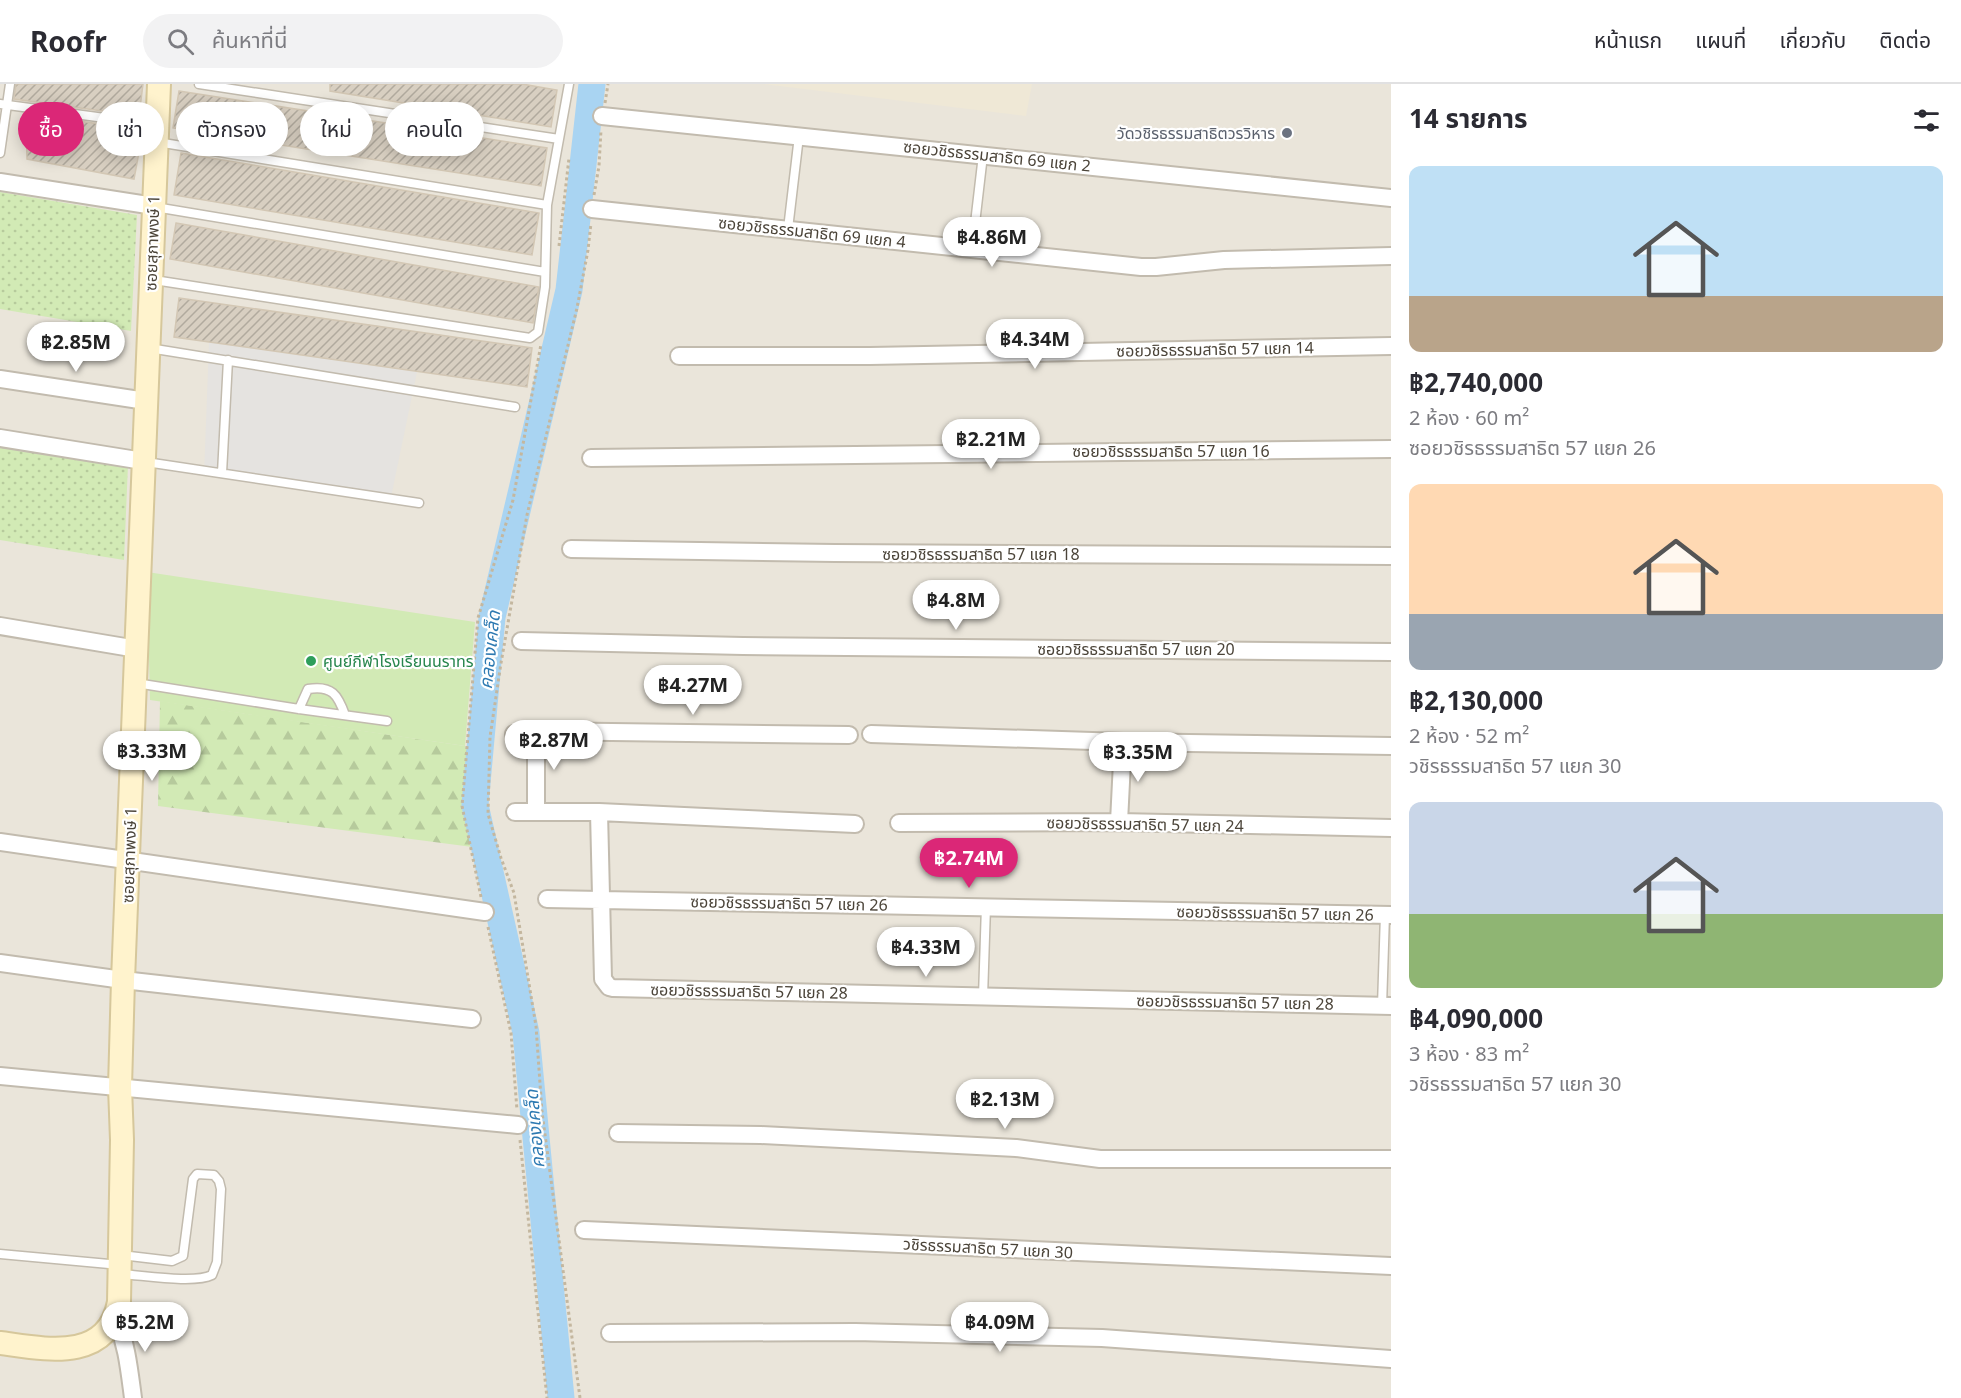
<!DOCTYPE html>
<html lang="th">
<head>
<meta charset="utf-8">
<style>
	body { margin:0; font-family:"Noto Sans","Noto Sans Thai",sans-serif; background:#f2f2f3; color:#2b2b33; height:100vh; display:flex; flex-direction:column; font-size:22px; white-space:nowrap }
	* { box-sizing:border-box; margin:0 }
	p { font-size:20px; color:#7c7c81 }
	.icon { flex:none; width:33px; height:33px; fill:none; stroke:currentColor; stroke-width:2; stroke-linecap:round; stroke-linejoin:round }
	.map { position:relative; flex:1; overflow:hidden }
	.side { display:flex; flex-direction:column; background:#fff; width:570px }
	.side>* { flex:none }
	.top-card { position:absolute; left:18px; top:18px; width:570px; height:54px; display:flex; gap:12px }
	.price { position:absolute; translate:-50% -51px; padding:0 14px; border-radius:21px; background:#fff; color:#222; font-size:20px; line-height:39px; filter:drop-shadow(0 2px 3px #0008) }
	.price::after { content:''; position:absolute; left:50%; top:36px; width:18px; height:14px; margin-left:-9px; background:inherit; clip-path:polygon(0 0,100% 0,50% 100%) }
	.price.current { background:#db2777; color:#fff }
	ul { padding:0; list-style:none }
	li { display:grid; align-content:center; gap:12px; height:318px; padding:0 18px }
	li span { display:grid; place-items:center; height:186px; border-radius:12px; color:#555 }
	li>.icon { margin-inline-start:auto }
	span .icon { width:108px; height:108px; fill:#fffc; stroke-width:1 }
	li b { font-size:26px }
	h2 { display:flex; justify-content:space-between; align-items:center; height:72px; padding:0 18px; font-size:26px }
	.tag { padding:0 21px; border-radius:27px; background:#fff; box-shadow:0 3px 15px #0003; font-size:21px; line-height:54px }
	.tag.current { background:#db2777; color:#fff }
	header { display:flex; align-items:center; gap:36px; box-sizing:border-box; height:84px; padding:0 30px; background:#fff; border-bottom:2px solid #e1e1e2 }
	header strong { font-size:28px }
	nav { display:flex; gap:33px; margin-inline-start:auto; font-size:21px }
	.search { width:420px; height:54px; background:#f2f2f3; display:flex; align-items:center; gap:15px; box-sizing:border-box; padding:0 21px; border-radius:33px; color:#7c7c81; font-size:22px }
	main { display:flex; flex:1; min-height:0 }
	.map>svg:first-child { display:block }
	.residential { fill:#eae5da }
	.education { fill:#efe8d6 }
	.grass { fill:url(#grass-dots) }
	.forest { fill:url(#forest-firs) }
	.garden { fill:#d2eab5 }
	.parking { fill:#e5e3e0 }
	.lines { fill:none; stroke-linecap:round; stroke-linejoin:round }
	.river { stroke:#a9d4f2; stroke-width:27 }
	.building { fill:url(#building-hatch); stroke:#d3c7b4; stroke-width:1.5 }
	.lane-casing { stroke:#c2bbae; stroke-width:11 }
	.street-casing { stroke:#c2bbae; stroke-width:20 }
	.secondary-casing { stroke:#d6c79b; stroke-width:26 }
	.path { stroke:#c4b79f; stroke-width:3; stroke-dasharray:3 3; stroke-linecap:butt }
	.lane { stroke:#fff; stroke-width:8 }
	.street { stroke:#fff; stroke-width:16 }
	.secondary { stroke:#fff3cd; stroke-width:22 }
	.worship-dot { fill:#6b7280; stroke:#fff; stroke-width:2 }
	.leisure-dot { fill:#2e9e5b; stroke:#fff; stroke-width:2 }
	.labels { text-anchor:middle; stroke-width:4.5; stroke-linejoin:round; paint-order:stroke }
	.worship-label { font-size:16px; fill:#5b616d; stroke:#fff; text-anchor:end }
	.street-label { font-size:16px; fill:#4b4439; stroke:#fff }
	.leisure-label { font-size:16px; fill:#27864d; stroke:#fff; text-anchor:start }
	.water-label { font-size:18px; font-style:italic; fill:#2e7ab2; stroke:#fff }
</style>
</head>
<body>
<header>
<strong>Roofr</strong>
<div class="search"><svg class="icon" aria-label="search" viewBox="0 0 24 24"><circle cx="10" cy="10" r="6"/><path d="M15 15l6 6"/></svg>ค้นหาที่นี่</div>
<nav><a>หน้าแรก</a><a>แผนที่</a><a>เกี่ยวกับ</a><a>ติดต่อ</a></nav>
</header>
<main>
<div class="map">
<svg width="1391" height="1314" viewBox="0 0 1391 1314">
	<defs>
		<pattern id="grass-dots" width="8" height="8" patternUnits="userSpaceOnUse" patternTransform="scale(1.5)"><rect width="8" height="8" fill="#d2eab5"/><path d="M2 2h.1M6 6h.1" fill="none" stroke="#b6ca9c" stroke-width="1.8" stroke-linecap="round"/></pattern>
		<pattern id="forest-firs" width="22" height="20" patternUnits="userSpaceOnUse" patternTransform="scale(1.5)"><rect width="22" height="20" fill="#d2eab5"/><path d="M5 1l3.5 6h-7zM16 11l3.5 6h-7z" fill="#b6ca9c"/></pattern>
		<pattern id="building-hatch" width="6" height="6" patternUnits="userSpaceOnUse" patternTransform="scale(1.5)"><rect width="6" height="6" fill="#d8cfc1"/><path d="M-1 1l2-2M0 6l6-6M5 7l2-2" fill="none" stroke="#b1aa9e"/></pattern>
	</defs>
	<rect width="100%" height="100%" fill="#f6f3ec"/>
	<path class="residential" d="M0,0H1391V1314H0Z"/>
	<path class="education" d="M763,0H1032L1026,32Z"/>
	<path class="grass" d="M0,108L137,131L131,247L0,225Z
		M0,360L128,381L124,476L0,456Z"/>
	<path class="forest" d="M160,617L465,662L475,679L471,723L480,764L158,722Z"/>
	<path class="garden" d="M147,488L475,538L465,662L150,616Z"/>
	<path class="parking" d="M209,258L417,288L390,418L204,391Z"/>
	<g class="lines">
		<path class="river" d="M561,1314L526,949L475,721L492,533L569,206L592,0"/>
	</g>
	<path class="building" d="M16,0H143L139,32L14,15Z
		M330,0H522L557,6L551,43L330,7Z
		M179,7L547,64L541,102L173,44Z
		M26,30L137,45L136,51L142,52L134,95L27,75Z
		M181,69L539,129L532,171L174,111Z
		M176,139L539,203L533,239L170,175Z
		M179,214L532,264L527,303L174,253Z"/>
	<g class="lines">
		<g class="lane-casing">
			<path id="lane" d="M199,0L559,55
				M0,20L157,41
				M157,58L547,121
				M0,69L10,0
				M155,123L545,188
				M788,145L799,52
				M972,165L983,71
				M154,196L530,254L538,248L545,203L547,121L569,0
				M149,264L515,323
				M146,378L419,419
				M222,389L228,276
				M136,599L299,625L387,637
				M299,625L308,605C332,601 338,611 345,631
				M983,913L986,822
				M1382,922L1385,830
				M0,1170L120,1181
				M120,1190C142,1191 194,1200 212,1191L217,1178L221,1105L219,1097L214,1091L197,1090L193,1095L183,1172L172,1177L121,1171"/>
		</g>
		<g class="street-casing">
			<path id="street" d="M602,32L1391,114
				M0,98L154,122
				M592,125L1141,183H1156L1224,176L1391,172
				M679,272H870L1391,262
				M0,295L146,317
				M0,354L143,377
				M591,374L1391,365
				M571,465L835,469L1391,472
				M0,542L137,565
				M521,557L743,562L1391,568
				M536,647V727
				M514,650L536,647L849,651
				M871,650L1123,658L1391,662
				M515,728H599L855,740
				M599,728L603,895L609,903L613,904L1391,922
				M1119,738L1123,658
				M899,739L1119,738L1391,744
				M0,758L485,828
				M547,815L1391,831
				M0,879L123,896L472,935
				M0,992L518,1041
				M618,1049L761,1051L1016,1064L1100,1075H1391
				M584,1146L1391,1182
				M116,1234C127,1262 129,1284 133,1314
				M610,1249L855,1248L1102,1254L1391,1275"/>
		</g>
		<g class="secondary-casing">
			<path id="secondary" d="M0,1259C45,1265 107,1279 119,1218L122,1056L120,1003L123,896L159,0"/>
		</g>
		<path class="path" d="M605,19L608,0
			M594,111L599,82L601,46
			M559,162L569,74
			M481,813L462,722L478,534L513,416L541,260
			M488,843L511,949L517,1026
			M520,1056L547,1314
			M580,1314L542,1028L536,942L514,809L501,774L488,730L490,653L501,579L527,431L577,224L588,166L591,139"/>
		<use href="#lane" class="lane"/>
		<use href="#street" class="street"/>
		<use href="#secondary" class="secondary"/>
	</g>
	<circle class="worship-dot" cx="1287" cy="49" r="6"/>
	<circle class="leisure-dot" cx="311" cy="577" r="6"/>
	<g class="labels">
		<g class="worship-label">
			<text x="1275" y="55">วัดวชิรธรรมสาธิตวรวิหาร</text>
		</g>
		<g class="street-label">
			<text transform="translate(997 72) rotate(6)" y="6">ซอยวชิรธรรมสาธิต 69 แยก 2</text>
			<text transform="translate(812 148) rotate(6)" y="6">ซอยวชิรธรรมสาธิต 69 แยก 4</text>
			<text transform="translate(152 159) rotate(-88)" y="6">ซอยสุภาพงษ์ 1</text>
			<text transform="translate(1215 265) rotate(-1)" y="6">ซอยวชิรธรรมสาธิต 57 แยก 14</text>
			<text x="1171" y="373">ซอยวชิรธรรมสาธิต 57 แยก 16</text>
			<text x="981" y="476">ซอยวชิรธรรมสาธิต 57 แยก 18</text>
			<text x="1136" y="571">ซอยวชิรธรรมสาธิต 57 แยก 20</text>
			<text transform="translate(1145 740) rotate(1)" y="6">ซอยวชิรธรรมสาธิต 57 แยก 24</text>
			<text transform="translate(129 771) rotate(-88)" y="6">ซอยสุภาพงษ์ 1</text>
			<text transform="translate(789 819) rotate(1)" y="6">ซอยวชิรธรรมสาธิต 57 แยก 26</text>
			<text transform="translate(1275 829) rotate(1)" y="6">ซอยวชิรธรรมสาธิต 57 แยก 26</text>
			<text transform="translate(749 907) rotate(1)" y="6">ซอยวชิรธรรมสาธิต 57 แยก 28</text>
			<text transform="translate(1235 918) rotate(1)" y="6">ซอยวชิรธรรมสาธิต 57 แยก 28</text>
			<text transform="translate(988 1164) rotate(3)" y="6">วชิรธรรมสาธิต 57 แยก 30</text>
		</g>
		<g class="leisure-label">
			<text x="323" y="583">ศูนย์กีฬาโรงเรียนนราทร</text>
		</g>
		<g class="water-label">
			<text transform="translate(490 566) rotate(-84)" y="6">คลองเคล็ด</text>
			<text transform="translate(535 1045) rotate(-95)" y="6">คลองเคล็ด</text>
		</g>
	</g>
</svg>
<b class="price" style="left:992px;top:184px">฿4.86M</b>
<b class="price" style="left:1035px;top:286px">฿4.34M</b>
<b class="price" style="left:76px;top:289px">฿2.85M</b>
<b class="price" style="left:991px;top:386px">฿2.21M</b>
<b class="price" style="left:956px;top:547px">฿4.8M</b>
<b class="price" style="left:693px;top:632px">฿4.27M</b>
<b class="price" style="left:554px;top:687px">฿2.87M</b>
<b class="price" style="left:152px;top:698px">฿3.33M</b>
<b class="price" style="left:1138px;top:699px">฿3.35M</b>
<b class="price current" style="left:969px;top:805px">฿2.74M</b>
<b class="price" style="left:926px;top:894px">฿4.33M</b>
<b class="price" style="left:1005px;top:1046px">฿2.13M</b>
<b class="price" style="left:145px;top:1269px">฿5.2M</b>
<b class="price" style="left:1000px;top:1269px">฿4.09M</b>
<div class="top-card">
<a class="tag current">ซื้อ</a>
<a class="tag">เช่า</a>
<a class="tag">ตัวกรอง</a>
<a class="tag">ใหม่</a>
<a class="tag">คอนโด</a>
</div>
</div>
<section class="side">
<h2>14 รายการ<svg class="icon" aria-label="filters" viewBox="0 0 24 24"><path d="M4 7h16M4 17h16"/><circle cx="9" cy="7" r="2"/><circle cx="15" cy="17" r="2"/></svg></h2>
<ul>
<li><span style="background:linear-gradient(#bfe0f5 70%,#b9a48a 0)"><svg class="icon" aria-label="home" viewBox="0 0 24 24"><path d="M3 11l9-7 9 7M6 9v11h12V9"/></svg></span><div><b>฿2,740,000</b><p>2 ห้อง · 60 m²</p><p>ซอยวชิรธรรมสาธิต 57 แยก 26</p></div></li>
<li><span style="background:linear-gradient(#ffd9b3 70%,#9aa5b1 0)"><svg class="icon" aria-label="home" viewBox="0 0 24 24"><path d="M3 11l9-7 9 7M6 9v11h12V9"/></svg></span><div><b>฿2,130,000</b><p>2 ห้อง · 52 m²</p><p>วชิรธรรมสาธิต 57 แยก 30</p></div></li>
<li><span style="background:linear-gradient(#c9d6e8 60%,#8fb573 0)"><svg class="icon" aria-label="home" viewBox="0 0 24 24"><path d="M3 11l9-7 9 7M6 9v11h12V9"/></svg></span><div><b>฿4,090,000</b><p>3 ห้อง · 83 m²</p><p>วชิรธรรมสาธิต 57 แยก 30</p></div></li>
</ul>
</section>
</main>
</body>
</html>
